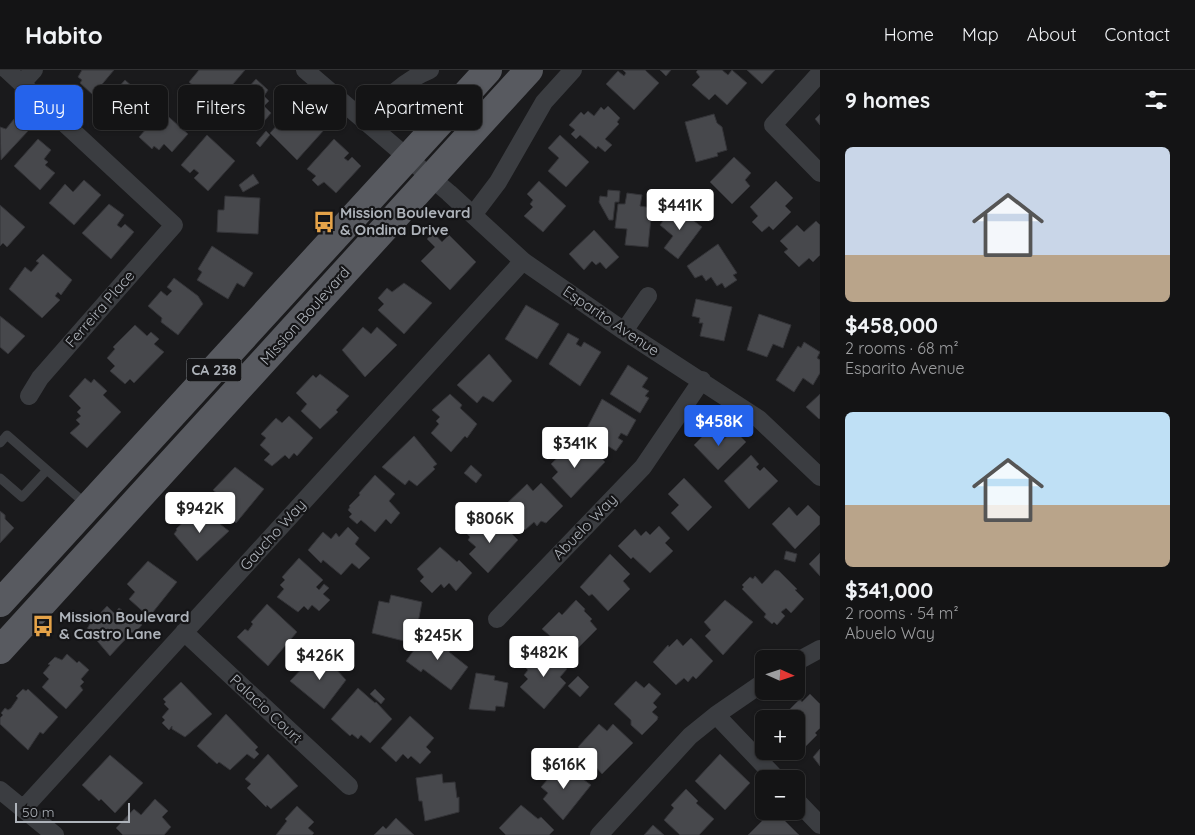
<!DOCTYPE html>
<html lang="en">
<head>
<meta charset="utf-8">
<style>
	body { margin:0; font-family:Quicksand,sans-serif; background:#212122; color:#f1f3f6; height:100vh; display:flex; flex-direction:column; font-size:19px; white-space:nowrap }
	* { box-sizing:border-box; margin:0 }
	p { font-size:16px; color:#9d9ea0 }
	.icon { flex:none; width:28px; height:28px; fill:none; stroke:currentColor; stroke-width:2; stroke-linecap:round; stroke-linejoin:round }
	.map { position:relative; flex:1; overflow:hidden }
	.drawer { display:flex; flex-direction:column; background:#141415; width:375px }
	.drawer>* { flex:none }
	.top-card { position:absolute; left:15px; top:15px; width:475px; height:45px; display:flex; gap:10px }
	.needle { width:32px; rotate:93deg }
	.controls { position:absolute; left:755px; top:580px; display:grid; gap:10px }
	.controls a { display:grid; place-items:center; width:50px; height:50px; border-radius:8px; background:#141415; box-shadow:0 1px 4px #0004,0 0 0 1px #333334; font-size:25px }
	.scale { position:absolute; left:15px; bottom:12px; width:115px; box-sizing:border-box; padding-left:5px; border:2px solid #aeb3ba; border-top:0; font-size:14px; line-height:18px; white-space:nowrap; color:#aeb3ba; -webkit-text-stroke:4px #151517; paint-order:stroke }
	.price { position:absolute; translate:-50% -42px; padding:0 11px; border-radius:5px; background:#fff; color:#222; font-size:16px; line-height:32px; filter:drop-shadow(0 1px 2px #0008) }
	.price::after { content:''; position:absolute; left:50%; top:30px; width:15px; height:11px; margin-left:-8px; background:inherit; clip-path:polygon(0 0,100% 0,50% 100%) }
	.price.current { background:#2563eb; color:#fff }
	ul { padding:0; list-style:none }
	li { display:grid; align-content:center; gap:10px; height:265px; padding:0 25px }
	li span { display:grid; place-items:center; height:155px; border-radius:8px; color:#555 }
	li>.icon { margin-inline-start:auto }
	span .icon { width:90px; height:90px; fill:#fffc; stroke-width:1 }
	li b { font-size:21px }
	h2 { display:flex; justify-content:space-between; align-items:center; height:60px; padding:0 25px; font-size:21px }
	.tag { padding:0 18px; border-radius:8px; background:#141415; box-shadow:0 1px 4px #0004,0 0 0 1px #333334; font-size:18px; line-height:45px }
	.tag.current { background:#2563eb; color:#fff }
	header { display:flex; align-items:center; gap:30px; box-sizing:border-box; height:70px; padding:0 25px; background:#141415; border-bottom:1px solid #333334 }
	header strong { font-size:24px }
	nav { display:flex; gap:28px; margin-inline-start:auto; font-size:18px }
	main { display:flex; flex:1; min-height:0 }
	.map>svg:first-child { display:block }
	.building { fill:#47484c; stroke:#343438 }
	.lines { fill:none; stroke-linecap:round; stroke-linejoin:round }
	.service { stroke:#3b3d41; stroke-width:9 }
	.minor { stroke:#3b3d41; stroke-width:18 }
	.primary { stroke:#585a60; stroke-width:28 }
	.labels { text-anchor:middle; stroke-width:4.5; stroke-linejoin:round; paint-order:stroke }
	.shield { fill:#151517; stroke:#808489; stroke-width:1 }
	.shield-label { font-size:14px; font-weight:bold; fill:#aeb3ba }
	.poi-label { font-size:15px; font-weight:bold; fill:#aeb3ba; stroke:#151517; text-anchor:start }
	.street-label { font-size:15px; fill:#aeb3ba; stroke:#151517 }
</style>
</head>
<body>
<header>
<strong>Habito</strong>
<nav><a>Home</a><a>Map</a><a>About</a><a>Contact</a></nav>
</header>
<main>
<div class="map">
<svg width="820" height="765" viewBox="0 0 820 765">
	<rect width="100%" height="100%" fill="#1a1a1c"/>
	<path class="building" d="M82,0H114L93,25L80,13L82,10L78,7Z
		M199,0H245L215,35L189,12Z
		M623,0H645L659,13L634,40L606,14L618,1L624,6L626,3Z
		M660,0H671L666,6Z
		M698,0H722L728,5L732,0L747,13L727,35L715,24L709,30L692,15L700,7L696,2Z
		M747,0H775L762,14Z
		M256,9L268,20L264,26L269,31L264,36L271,43L256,61L230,38Z
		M125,10L151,33L135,51L125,42L123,45L119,42L113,48L101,37Z
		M295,35L308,46L306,49L310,47L324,60L297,90L270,63Z
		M608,36L620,48L617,52L619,54L605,69L612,75L605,82L598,76L596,79L580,65L576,69L571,64L575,60L569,55L581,42L584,45L588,41L594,46L601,37L604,40Z
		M162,41L188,64L172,82L164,74L159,80L154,76L152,79L139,67Z
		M714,44L717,53L722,57L727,80L717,83L718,86L696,92L685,52Z
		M820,44V55L815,49Z
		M14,49L28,61L1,90L0,57L6,59Z
		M266,61L270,65L260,77L256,73Z
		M207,65L235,91L208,121L194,108L199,103L194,99L190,103L181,95Z
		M560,65L589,92L566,117L548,101L559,88L548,78Z
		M38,69L51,80L44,89L48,92L45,95L55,103L40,120L14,96Z
		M334,69L349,83L344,88L348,91L352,87L361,96L336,123L324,112L318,116L312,110L316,106L307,99Z
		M734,87L751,103L745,110L750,116L732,134L710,112Z
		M253,104L259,113L243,122L239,115Z
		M84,110L101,125L74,155L49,133L65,114L73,122Z
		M539,111L566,136L543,162L524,146L533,137L530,134L533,130L527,124Z
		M776,111L793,128L785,136L791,142L773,160L769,156L762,162L752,152L758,146L750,137Z
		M608,120L620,121L619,132H615L613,150H609L599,132L600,126L607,127Z
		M627,123L642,125L640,136L652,138L648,177L625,175L627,159L615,158L618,134H625Z
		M225,126L260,128L258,164L217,162L218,140H224Z
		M109,134L124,145L117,155L121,158L125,154L134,162L111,189L82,163Z
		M0,135L25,157L7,177L3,173L0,176Z
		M674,136L702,157L678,189L664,178L673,166L660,155Z
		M816,151L820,155V185L813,192L809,188L799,197L784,182L788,179L780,171L797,155L804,162Z
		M594,160L619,187L606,199L600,192L596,195L592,191L584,200L569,184Z
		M433,162L442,172L449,165L476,192L450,220L421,191L435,177L427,169Z
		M718,174L737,203L733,205L737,210L725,218L722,213L717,216L711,207L706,211L702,205L695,208L687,196Z
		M212,176L253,203L244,217L237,213L228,229L197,210L202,202L198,199Z
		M43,184L72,210L61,225L58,222L55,226L60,230L42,248L9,219L25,197L31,202L39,193L36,191Z
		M174,208L198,226L203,234L178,265L161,252L162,248L148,236L161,221L167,226L172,221L167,217Z
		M404,213L432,233L404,264L378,240L384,234L378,228L387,218L392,222Z
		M696,229L732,237L724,271L700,266L703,253H699L700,248L692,246Z
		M526,235L559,254L537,289L505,269Z
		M759,244L791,255L783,278L773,274L767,287L747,280Z
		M0,246L25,266L8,284L0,277Z
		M135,255L147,266L151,262L159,269L154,274L164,282L134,313L130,309L125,314L110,301L115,296L107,288L115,279L113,277Z
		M363,257L371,264L377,257L397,275L365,307L342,280Z
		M568,263L579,269L576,274L581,277L584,272L601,282L580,316L549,294Z
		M804,272L820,282L817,288L820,290V303L813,315L803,308L794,322L776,310L798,276L801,278Z
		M489,284L512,311L493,332L483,326L477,333L457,315Z
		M628,295L648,308L642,317L649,321L645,326L649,328L640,343L610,324Z
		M320,304L349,326L336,340L338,342L320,359L301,341L307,334L296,323L313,305L316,308Z
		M85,308L91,313L94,309L107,321L103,325L121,342L87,378L70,363L80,354L76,350L81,346L77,342L81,338L69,326Z
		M450,324L462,335L460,338L477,354L467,368L465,366L451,382L431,363L439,354L436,351L440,347L432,340Z
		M820,324V348L819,349L806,337Z
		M602,329L636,350L627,366L621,363L618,368L623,371L616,381L585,362Z
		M289,346L313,368L297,386L294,383L289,389L285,385L272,396L264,390L270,384L260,375L266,368L261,364L276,348L282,353Z
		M711,358L723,370L734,360L746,372L718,400L694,375Z
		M414,366L437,394L433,397L435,399L417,416L409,410L405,415L382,397Z
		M573,373L590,388L595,382L605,392L571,428L552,408L558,402L551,394Z
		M751,385L759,394L756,397L760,401L764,397L778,411L749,439L724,411Z
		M471,395L482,405L476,413L464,403Z
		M235,397L264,419L236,453L215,434L221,427L213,420Z
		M375,405L395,424L389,431L400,443L391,454L386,449L375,462L361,450L357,454L349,447L352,444L348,440L350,437L349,436L360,425L359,423Z
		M684,408L712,437L688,461L671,443L679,435L668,424Z
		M541,413L563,436L546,453L541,451L537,456L534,452L525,460L503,437L527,414L533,421Z
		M808,435L820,447V454L795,479L772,454L789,437L797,446Z
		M0,441L5,445V449L14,458L0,473Z
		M195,441L202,448L206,443L229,461L197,491L174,464L177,460L176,459Z
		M490,448L507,463L509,461L518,470L488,503L469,484L476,477L468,470L470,467L466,463L476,453L479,457Z
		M659,456L670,468L665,473L673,481L650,503L633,487L631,489L618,476L635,459L641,466L646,461L650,465Z
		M348,457L359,468L355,474L370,488L359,499L352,493L341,505L323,490L321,493L308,480L323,462L331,469L336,463L339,467Z
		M440,477L457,492L459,490L472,503L456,521L449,513L444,518L441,514L432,523L420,511L424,507L417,499Z
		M786,481L797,484L795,492L784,489Z
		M820,483V506L809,494Z
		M610,484L630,504L623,511L630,519L608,541L592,524L589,526L580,517Z
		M299,488L323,510L316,517L319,520L324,514L329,518L323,524L330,530L319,541L312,535L308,540L304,536L298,542L277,527L284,519L280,515L285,510L282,507Z
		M148,491L177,512L149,547L129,529L135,522L127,514Z
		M775,500L779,501L797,519L795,520L804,529L791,543L786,538L781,542L785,546L777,555L774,552L772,554L764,547L766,544L742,519L744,517L742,515L750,507L753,509L755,506L762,514Z
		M391,525L422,532L417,558L411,557L408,569L404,571L372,563L379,531L389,533Z
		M576,530L585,539L584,541L592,549L590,551L597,559L576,580L569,573L564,578L542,559L559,542L562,545Z
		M725,530L753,552L723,585L705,566L711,560L704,552Z
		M267,534L297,562L268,596L237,567L245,559L248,561L253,554L251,552Z
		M107,536L114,543L119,538L142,555L134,564L132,562L110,586L87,559L94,547L96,548Z
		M440,563L448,569L446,572L452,577L449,582L468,597L451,620L423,599L421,602L406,591L422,569L424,571L430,564L436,568Z
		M691,568L713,591L696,609L693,606L688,612L684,608L676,615L653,592L668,575L669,577L677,569L683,576Z
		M542,578L567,599L560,607L566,613L544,639L520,617L528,609L524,605L528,600L525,597Z
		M67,584L77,593L79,591L89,600L81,609L84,612L80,616L83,620L66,639L42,617L49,609L43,603L50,595L48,594L55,587L62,590Z
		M327,586L338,596L335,598L346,610L324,639L290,611L309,591L316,597Z
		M476,603L495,606L494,610L508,613L504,637L496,636L495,641L469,639Z
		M578,606L589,617L580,627L568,616Z
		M636,611L644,618L649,613L661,624L653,633L657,637L652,642L658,647L657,650L642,665L631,655V650L614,634Z
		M181,612L212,644L185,667L172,659V656L169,660L162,653L165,650L162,647L169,639L164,634L166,632L163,629Z
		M358,618L375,633L376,632L392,649L370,673L361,665L358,669L352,664L350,666L331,649Z
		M23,619L26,621L28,619L58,647L43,664L40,662L28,680L0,654V648L3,645L1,643L5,638L8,640L11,638L18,628L16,626Z
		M375,619L385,629L381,634L370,624Z
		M810,624L820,634V658L815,663L817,665L805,677L796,668V649L782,647L800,629L802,632Z
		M226,644L258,677L255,680L259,684L254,689L247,684L230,700L219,692L217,694L197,676Z
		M410,646L434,668L426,677L431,682L420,694L411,686L408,689L403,684L396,692L381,678Z
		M599,654L607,661L613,654L633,673L602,704L578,677Z
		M820,679V696L813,687Z
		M268,684L298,716L271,739L267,735L266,737L247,718L251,714L245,709Z
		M720,684L750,713L725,740L695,711Z
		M110,685L143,713L115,743L101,729L99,731L82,715Z
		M568,693L574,698L572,701L591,715L563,750L543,729L548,723L541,717L561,694L565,697Z
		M442,704L443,713L455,712L457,728L459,727V742L425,751L422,731H419L416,708Z
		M686,719L698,731L696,733L714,749L699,765H680L664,750L674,738L671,735Z
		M155,729L168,741L162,747L171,757L164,765H123L116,758L134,739L141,745Z
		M521,735L538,749L541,747L554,760L549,765H506L499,758Z
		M297,736L314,752L308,758L314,763L312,765H276L287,751L285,749Z
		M769,744L775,750L780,746L799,765H748Z
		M396,748L414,765H374L383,756L386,759Z
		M653,755L664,765H644Z"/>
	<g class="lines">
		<path class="service" d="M0,373L7,365L87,435
			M0,408L22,427L47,400"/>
		<path class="minor" d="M7,0L174,155L40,308L29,326
			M305,0L449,123L523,191L624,261L759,349L820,407
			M820,3L773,55L820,103
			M22,13L34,0
			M366,52C385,30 403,11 430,0
			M473,145L498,112L544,32L573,0
			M624,261L648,226
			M497,549L643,397L702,310
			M184,562L349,716
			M796,592L820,579
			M716,645L777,709
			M0,720L55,765
			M796,730L820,755
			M23,739L523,191
			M599,765L690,666L716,645L764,612"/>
		<path class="primary" d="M0,533L488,0
			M0,580L529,0"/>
	</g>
	<defs>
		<g id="bus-bare" transform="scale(1.725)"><path d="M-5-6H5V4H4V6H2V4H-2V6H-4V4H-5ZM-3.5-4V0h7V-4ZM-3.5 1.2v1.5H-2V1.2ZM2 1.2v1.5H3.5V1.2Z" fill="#e5a349" stroke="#151517" stroke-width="2.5" paint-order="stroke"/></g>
	</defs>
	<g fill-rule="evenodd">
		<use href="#bus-bare" x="324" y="152"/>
		<use href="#bus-bare" x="43" y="556"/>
	</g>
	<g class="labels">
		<rect class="shield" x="186.5" y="288.5" width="55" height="23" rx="4"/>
		<g class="shield-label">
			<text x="214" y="305">CA 238</text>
		</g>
		<g class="poi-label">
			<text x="340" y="148">Mission Boulevard<tspan x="340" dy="17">&amp; Ondina Drive</tspan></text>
			<text x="59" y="552">Mission Boulevard<tspan x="59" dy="17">&amp; Castro Lane</tspan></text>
		</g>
		<g class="street-label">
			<text transform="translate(100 239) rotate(-49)" y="5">Ferreira Place</text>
			<text transform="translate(305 246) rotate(-48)" y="5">Mission Boulevard</text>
			<text transform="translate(611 251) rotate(34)" y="5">Esparito Avenue</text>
			<text transform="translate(585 457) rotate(-46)" y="5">Abuelo Way</text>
			<text transform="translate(273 465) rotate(-48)" y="5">Gaucho Way</text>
			<text transform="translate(266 639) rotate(43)" y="5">Palacio Court</text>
		</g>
	</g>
</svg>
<div class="controls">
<a><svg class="needle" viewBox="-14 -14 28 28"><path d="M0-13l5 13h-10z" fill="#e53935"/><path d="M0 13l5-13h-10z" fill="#9d9ea0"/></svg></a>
<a>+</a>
<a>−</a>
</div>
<div class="scale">50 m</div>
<b class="price" style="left:680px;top:161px">$441K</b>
<b class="price current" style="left:719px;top:377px">$458K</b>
<b class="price" style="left:575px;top:399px">$341K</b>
<b class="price" style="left:200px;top:464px">$942K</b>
<b class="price" style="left:490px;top:474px">$806K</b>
<b class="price" style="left:438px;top:591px">$245K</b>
<b class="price" style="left:544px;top:608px">$482K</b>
<b class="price" style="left:320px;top:611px">$426K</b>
<b class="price" style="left:564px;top:720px">$616K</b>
<div class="top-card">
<a class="tag current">Buy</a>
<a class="tag">Rent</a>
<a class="tag">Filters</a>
<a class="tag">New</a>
<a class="tag">Apartment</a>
</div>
</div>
<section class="drawer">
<h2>9 homes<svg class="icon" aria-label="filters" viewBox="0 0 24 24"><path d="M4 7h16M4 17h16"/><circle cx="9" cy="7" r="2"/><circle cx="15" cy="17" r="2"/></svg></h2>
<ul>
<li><span style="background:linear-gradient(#c9d6e8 70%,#b9a48a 0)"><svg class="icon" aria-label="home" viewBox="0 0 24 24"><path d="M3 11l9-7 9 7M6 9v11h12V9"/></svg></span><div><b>$458,000</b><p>2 rooms · 68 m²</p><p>Esparito Avenue</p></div></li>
<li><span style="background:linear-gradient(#bfe0f5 60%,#b9a48a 0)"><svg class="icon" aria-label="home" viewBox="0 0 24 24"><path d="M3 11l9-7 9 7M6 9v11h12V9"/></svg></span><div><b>$341,000</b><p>2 rooms · 54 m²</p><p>Abuelo Way</p></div></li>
</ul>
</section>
</main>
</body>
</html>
